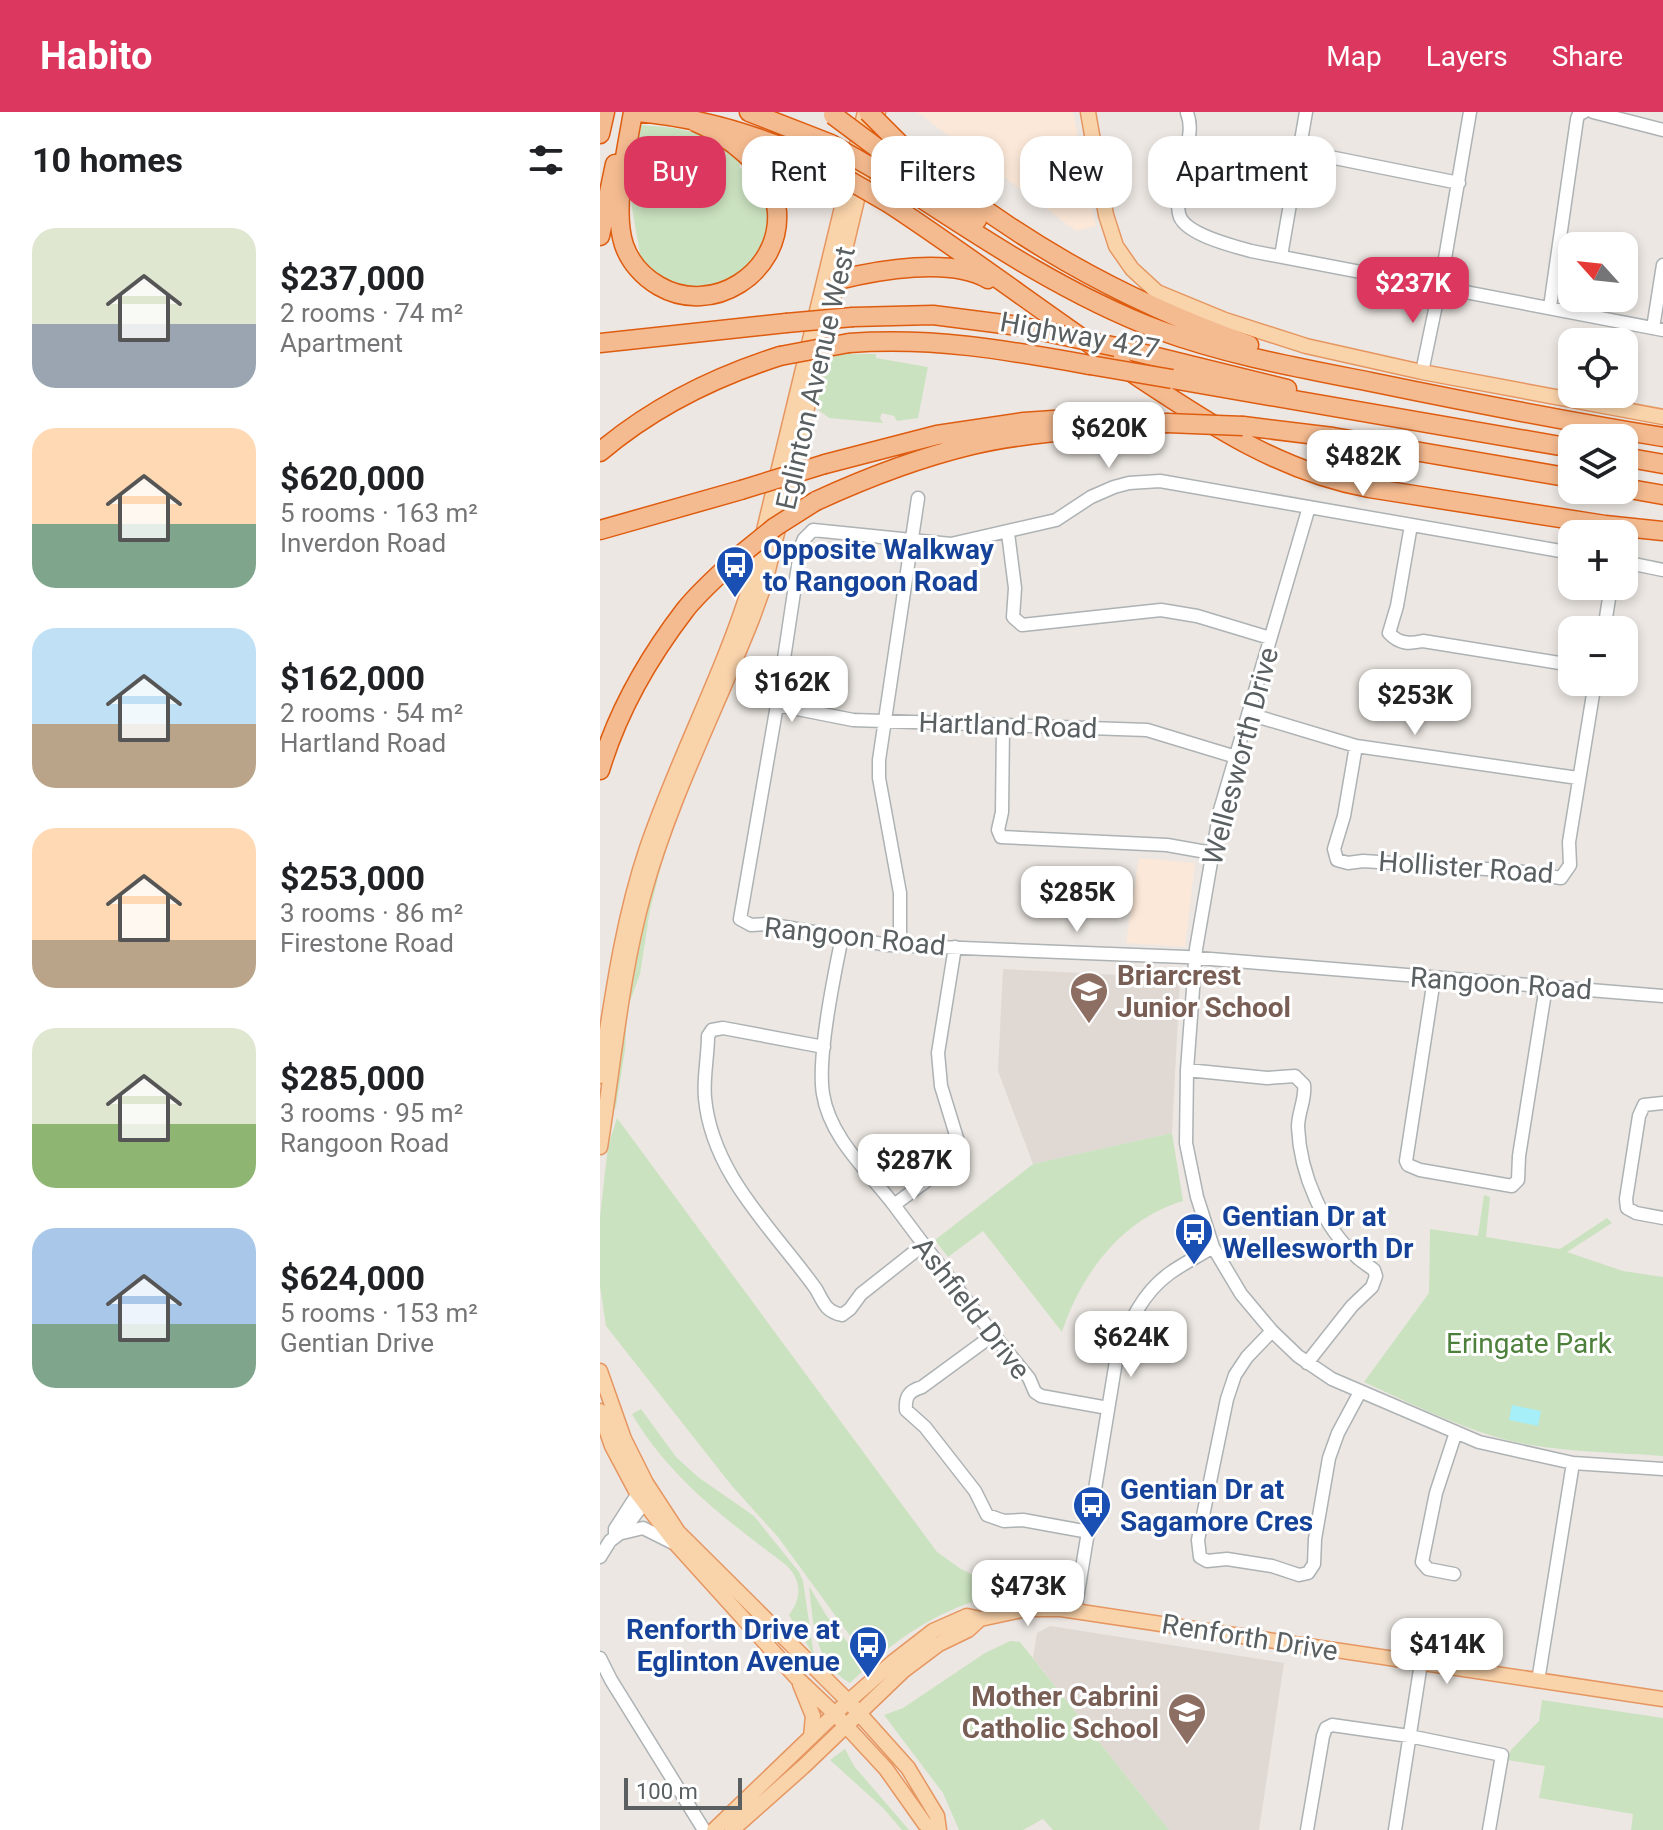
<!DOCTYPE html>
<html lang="en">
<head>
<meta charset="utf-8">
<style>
	body { margin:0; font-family:Roboto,sans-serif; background:#f6f6f6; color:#202124; height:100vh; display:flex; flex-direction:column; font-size:30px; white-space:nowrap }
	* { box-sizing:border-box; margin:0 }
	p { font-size:26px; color:#757577 }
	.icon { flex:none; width:44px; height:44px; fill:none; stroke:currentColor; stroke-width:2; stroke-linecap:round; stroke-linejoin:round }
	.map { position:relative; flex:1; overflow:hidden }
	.side { display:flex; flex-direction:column; background:#fff; width:600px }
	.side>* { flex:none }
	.top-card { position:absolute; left:24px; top:24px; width:760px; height:72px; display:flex; gap:16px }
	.needle { width:52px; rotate:297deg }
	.buttons { position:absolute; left:958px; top:120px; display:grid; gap:16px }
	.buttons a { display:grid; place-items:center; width:80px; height:80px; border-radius:16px; background:#fff; box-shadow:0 4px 12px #0003; font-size:40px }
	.scale { position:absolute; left:24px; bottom:20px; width:118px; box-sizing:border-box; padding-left:8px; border:4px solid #5a6062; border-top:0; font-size:22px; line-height:28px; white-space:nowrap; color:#5a6062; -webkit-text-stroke:6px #fff; paint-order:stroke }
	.price { position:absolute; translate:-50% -68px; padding:0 18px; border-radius:16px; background:#fff; color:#222; font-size:26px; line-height:52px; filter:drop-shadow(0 2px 4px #0008) }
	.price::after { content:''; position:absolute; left:50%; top:48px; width:24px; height:18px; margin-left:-12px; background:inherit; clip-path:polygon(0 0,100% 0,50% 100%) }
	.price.current { background:#dc385f; color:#fff }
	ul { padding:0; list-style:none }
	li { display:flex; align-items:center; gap:24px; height:200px; padding:0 32px }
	li span { display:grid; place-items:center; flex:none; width:224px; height:160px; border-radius:24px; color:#555 }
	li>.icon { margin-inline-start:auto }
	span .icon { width:96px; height:96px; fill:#fffc; stroke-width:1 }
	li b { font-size:34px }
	h2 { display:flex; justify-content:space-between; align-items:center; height:96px; padding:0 32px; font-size:34px }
	.chip { padding:0 28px; border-radius:24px; background:#fff; box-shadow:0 4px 12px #0003; font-size:28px; line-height:72px }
	.chip.current { background:#dc385f; color:#fff }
	header { display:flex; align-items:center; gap:48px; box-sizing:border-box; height:112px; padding:0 40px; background:#dc385f; color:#fff }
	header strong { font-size:38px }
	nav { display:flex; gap:44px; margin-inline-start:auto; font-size:28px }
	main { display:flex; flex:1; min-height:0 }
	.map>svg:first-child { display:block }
	.commercial { fill:#fbe8d8 }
	.education { fill:#dfd8d3 }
	.green { fill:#cbe2c0 }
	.water { fill:#a6eff8 }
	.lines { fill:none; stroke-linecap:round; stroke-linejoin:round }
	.minor-casing { stroke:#adb2b4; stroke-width:15 }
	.major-casing { stroke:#e69661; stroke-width:17 }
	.highway-casing { stroke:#de5c10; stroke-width:21 }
	.minor { stroke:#fff; stroke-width:12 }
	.major { stroke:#f9d3aa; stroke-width:14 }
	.highway { stroke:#f5bb90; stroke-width:18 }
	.highway-bridge-casing { stroke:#de5c10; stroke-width:21; stroke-linecap:butt }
	.highway-bridge { stroke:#f5bb90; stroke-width:18 }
	.labels { text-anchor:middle; stroke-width:6; stroke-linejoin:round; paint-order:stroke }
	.street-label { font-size:28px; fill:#5a6062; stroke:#fff }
	.transit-label { font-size:28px; font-weight:bold; fill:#164399; stroke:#fff; text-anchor:start }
	.education-label { font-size:28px; font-weight:bold; fill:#785e54; stroke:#fff; text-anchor:start }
	.park-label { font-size:28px; fill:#4d803a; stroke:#fff }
</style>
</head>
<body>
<header>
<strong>Habito</strong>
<nav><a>Map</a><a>Layers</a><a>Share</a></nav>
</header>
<main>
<section class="side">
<h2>10 homes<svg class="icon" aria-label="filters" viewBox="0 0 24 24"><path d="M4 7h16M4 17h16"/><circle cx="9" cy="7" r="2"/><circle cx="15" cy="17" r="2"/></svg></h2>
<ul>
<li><span style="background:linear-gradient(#dfe7d0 60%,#9aa5b1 0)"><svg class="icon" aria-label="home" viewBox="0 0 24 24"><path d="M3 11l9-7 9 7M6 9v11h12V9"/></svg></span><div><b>$237,000</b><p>2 rooms · 74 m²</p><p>Apartment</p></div></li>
<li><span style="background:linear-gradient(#ffd9b3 60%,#7fa58c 0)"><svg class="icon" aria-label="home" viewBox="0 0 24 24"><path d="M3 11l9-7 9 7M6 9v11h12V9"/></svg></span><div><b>$620,000</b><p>5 rooms · 163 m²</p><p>Inverdon Road</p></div></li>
<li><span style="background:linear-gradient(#bfe0f5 60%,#b9a48a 0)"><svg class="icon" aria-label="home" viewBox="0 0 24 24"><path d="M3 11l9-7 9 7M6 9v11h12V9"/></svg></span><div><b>$162,000</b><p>2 rooms · 54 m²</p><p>Hartland Road</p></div></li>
<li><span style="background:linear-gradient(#ffd9b3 70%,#b9a48a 0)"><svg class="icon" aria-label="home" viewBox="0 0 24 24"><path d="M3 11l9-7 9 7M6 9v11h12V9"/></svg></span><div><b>$253,000</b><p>3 rooms · 86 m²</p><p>Firestone Road</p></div></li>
<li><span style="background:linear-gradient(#dfe7d0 60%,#8fb573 0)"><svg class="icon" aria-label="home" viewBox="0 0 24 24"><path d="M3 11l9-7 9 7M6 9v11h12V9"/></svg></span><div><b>$285,000</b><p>3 rooms · 95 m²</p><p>Rangoon Road</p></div></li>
<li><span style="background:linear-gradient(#a9c7e8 60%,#7fa58c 0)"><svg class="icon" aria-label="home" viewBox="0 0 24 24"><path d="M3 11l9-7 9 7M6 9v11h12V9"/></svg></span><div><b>$624,000</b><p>5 rooms · 153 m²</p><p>Gentian Drive</p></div></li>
</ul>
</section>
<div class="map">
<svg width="1063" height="1718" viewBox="0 0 1063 1718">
	<rect width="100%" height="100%" fill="#ece7e2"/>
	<path class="commercial" d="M317,0H473L496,114L476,119Z
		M539,746L595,751L585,835L526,831Z"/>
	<path class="education" d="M403,857L580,866L572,1021L433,1052L398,959Z
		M450,1514L684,1551L659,1718H569L433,1546L437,1521Z"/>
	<path class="green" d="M41,13L75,16L104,23L142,47L139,55L162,72L171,111L157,149L118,175L87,177L61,166L41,148L31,90L38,57L34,52Z
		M245,242H276V246L328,255L318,306L297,309L294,304L282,301L280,306L283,311L229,306L216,296L228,245Z
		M66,734L50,798L40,862L27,897L25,938L16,995L10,1004L21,923L46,791Z
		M17,1006L337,1440L361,1457L403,1477L402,1482C350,1493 311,1516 271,1551L267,1547L178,1425L132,1374L6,1214L0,1174V1105L8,1034Z
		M572,1021L583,1089C522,1107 481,1162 462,1220L383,1119L348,1145L335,1128L433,1052Z
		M884,1083L890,1085L886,1125L960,1137L1007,1106L1012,1111L967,1140L1023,1159L1063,1165V1344C1012,1340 945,1340 896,1325C850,1311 807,1290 764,1270L829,1181L830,1117L878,1124Z
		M41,1297L76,1345L98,1365L154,1404L199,1460L203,1469L214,1544L189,1503C202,1486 202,1468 186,1453C127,1408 70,1367 32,1302Z
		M209,1474L226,1503L267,1555L250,1571C214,1551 213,1511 209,1474Z
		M410,1529L420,1530L569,1718H453L443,1707L423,1718H359L343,1681L284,1603L303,1596L385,1541Z
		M942,1588L1063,1606V1718H1031L1033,1702L939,1686L945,1654L907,1648L911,1638L939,1609Z
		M245,1637L254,1654L309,1718H302L283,1696L230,1648Z"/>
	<path class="water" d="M912,1293L941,1299L938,1314L909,1308Z"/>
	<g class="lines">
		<g class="minor-casing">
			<path id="minor" d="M993,0L1063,18
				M587,1C592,13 589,25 587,37C584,54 574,90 580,105C588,123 633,134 651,139L1063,218
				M700,39L859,71
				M681,144L706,0
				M950,195L977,7L979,2L984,0
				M1053,216L1063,153
				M822,260L842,164L870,0
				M709,395L620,698L596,837L587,958L586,1031L597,1085L613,1135L641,1182L672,1219L698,1244L732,1267L879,1330L973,1351L1063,1357
				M811,413L797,494L789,521C799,532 809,532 823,529L972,553
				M408,421L415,476L413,505L422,513L561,498L597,504L670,526
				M972,441L560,369L529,371L514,375L491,385L456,408L351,432L213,418L204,427L201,434L177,593L140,807L151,813L168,812L288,833L586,845L1063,884
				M1024,450L1063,458
				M1004,518L1011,474
				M177,593L253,608L547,618L636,645
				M649,602L756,634L978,666
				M403,614L402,700L398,718L401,725L567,733L612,741
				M756,634L744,704L734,737L737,748L748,751L763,749L917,759L961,766L970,753L969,730L995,570
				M242,825C234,864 217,946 223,982C230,1026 268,1059 294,1093C338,1152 382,1210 429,1266L435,1280L441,1284L508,1296
				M300,833V781L279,666V648L318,386
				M834,867L806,1049L808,1053L820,1058L912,1074L918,1068L919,1044L946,874
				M224,935L123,916L112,918L108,924C108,944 103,967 105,986C112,1063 174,1118 216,1177C224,1191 225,1199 242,1203L250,1197L261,1182L323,1133
				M587,958L667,966L695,964L704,973C706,987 698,1000 698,1015C700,1062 723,1116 759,1147C764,1151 769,1154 774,1158L776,1164L772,1175L752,1194L707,1251
				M1063,991L1044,993L1039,1004L1026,1087L1027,1096L1036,1101L1063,1106
				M294,1093L353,1049L360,1036L341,974L338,941L355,835
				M672,1219L647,1245L635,1263L627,1287L598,1428L600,1445L607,1449L627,1447L672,1454L699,1463L708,1461L714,1452L715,1427L729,1346L738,1321L760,1280
				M393,1223L322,1275C309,1279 305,1284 306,1298L325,1315L375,1379L387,1403L404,1409L423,1408L489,1420
				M18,1422L43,1416L75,1432
				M15,1423V1417L42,1375
				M0,1445L10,1429L23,1419L50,1383
				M854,1462L828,1457L822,1450L836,1381L856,1320
				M475,1499L517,1243C529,1211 542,1181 570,1161C584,1151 599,1144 613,1135
				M0,1546L11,1568L104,1718
				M938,1569L973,1351
				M707,1718L723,1624L726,1616L732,1613L809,1624L902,1643L889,1718
				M795,1718L821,1551"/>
		</g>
		<g class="major-casing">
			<path id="major" d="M488,0L506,103L516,134L532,157L557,180L625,208L706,234L822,260L1063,305
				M0,964C12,887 22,810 47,736C78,645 124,560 152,468L265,0
				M0,1035C14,951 21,863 44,781C70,687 116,598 152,507L165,471L278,0
				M0,1259L24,1327L46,1371L78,1420L248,1589L308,1656L337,1704L339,1718
				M0,1299L12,1334L37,1381L77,1433L197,1566L235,1602L286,1657L325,1712L333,1718
				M200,1572L213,1604L211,1625
				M114,1718L242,1595L293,1550L333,1519L367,1504L380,1507L427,1497H461L1063,1587
				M132,1718L203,1655L303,1559L339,1532L368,1518L380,1507"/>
		</g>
		<g class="highway-casing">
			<path id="highway" d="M33,0C27,37 12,97 24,133C30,150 43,165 59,174C112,205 181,161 177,100C173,54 127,23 89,7
				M37,0C103,6 164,24 224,54
				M149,0L231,32
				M0,22L5,0
				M303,35C411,125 517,186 649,233
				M296,50L377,108
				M290,66C376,122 462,181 559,218C627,243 700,256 771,270C868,290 965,309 1063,325
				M290,92C375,148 456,210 540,266C612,314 682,360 769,376L1005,413L1063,419
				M0,124L15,52
				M238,168C278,158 351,145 388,167
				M253,205L333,203L419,214
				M0,231L186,211
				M249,231C335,225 406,238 490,253
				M516,235L687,277
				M572,267L972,336
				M643,314L733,325L972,366
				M0,340C53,295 114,265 180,244
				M1024,345L1063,352
				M225,352L337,323L424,310L497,305
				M1024,376L1063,383
				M216,389C266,366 318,346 372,333C432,319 505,316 567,311
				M0,418L141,378
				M0,658C17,601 49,545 85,498C100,479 120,462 138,445"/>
		</g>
		<use href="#minor" class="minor"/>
		<use href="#major" class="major"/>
		<use href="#highway" class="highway"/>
		<g class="highway-bridge-casing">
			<path id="highway-bridge" d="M268,0L303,35
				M233,3L296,50
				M231,32L290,66
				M224,54L290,92
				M186,211L253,205
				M419,214L516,235
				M180,244L249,231
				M490,253L572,267
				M567,311L643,314
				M141,378L225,352
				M138,445L175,415L216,389"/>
		</g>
		<use href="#highway-bridge" class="highway-bridge"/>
	</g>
	<defs>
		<g id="bus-pin" transform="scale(2)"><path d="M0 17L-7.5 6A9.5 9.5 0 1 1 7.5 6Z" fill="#1a4fb4" stroke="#fff"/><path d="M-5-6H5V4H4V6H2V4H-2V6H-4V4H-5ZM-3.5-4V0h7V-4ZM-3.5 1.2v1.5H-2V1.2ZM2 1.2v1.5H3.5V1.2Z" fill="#fff"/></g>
		<g id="school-pin" transform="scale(2)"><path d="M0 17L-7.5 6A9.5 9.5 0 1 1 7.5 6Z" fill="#8d6e63" stroke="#fff"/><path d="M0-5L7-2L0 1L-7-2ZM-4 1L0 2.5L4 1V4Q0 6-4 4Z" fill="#fff"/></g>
	</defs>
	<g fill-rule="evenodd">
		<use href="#bus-pin" x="135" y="453"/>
		<use href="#school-pin" x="489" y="879"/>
		<use href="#bus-pin" x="594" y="1120"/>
		<use href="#bus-pin" x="492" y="1393"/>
		<use href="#bus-pin" x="268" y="1533"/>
		<use href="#school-pin" x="587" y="1600"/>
	</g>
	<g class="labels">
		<g class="street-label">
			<text transform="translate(480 223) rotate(10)" y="10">Highway 427</text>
			<text transform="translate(215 266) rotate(-77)" y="10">Eglinton Avenue West</text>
			<text transform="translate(408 613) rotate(2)" y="10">Hartland Road</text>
			<text transform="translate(640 644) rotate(-75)" y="10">Wellesworth Drive</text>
			<text transform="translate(866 755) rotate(4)" y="10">Hollister Road</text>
			<text transform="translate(255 824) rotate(6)" y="10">Rangoon Road</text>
			<text transform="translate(901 871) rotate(4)" y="10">Rangoon Road</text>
			<text transform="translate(372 1196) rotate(52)" y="10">Ashfield Drive</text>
			<text transform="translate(650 1525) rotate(9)" y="10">Renforth Drive</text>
		</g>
		<g class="transit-label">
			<text x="163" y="447">Opposite Walkway<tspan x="163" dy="32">to Rangoon Road</tspan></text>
			<text x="622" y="1114">Gentian Dr at<tspan x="622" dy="32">Wellesworth Dr</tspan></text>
			<text x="520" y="1387">Gentian Dr at<tspan x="520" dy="32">Sagamore Cres</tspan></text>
			<text x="240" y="1527" text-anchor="end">Renforth Drive at<tspan x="240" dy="32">Eglinton Avenue</tspan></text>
		</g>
		<g class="education-label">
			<text x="517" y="873">Briarcrest<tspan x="517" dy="32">Junior School</tspan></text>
			<text x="559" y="1594" text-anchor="end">Mother Cabrini<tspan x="559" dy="32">Catholic School</tspan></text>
		</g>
		<g class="park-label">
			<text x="929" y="1241">Eringate Park</text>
		</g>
	</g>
</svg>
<div class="buttons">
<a><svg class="needle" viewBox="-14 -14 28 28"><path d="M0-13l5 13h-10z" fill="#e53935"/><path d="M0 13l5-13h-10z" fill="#757577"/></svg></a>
<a><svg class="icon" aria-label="locate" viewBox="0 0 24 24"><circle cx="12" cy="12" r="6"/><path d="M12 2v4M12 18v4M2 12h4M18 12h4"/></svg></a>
<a><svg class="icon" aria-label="layers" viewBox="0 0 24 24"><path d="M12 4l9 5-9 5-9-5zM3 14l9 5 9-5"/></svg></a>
<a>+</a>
<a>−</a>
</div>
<div class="scale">100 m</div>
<b class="price current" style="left:813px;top:213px">$237K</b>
<b class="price" style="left:509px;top:358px">$620K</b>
<b class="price" style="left:763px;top:386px">$482K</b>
<b class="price" style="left:192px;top:612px">$162K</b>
<b class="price" style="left:815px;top:625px">$253K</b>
<b class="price" style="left:477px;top:822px">$285K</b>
<b class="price" style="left:314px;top:1090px">$287K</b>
<b class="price" style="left:531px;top:1267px">$624K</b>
<b class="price" style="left:428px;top:1516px">$473K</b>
<b class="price" style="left:847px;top:1574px">$414K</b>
<div class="top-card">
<a class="chip current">Buy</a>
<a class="chip">Rent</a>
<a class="chip">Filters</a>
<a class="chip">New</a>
<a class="chip">Apartment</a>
</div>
</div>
</main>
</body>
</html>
